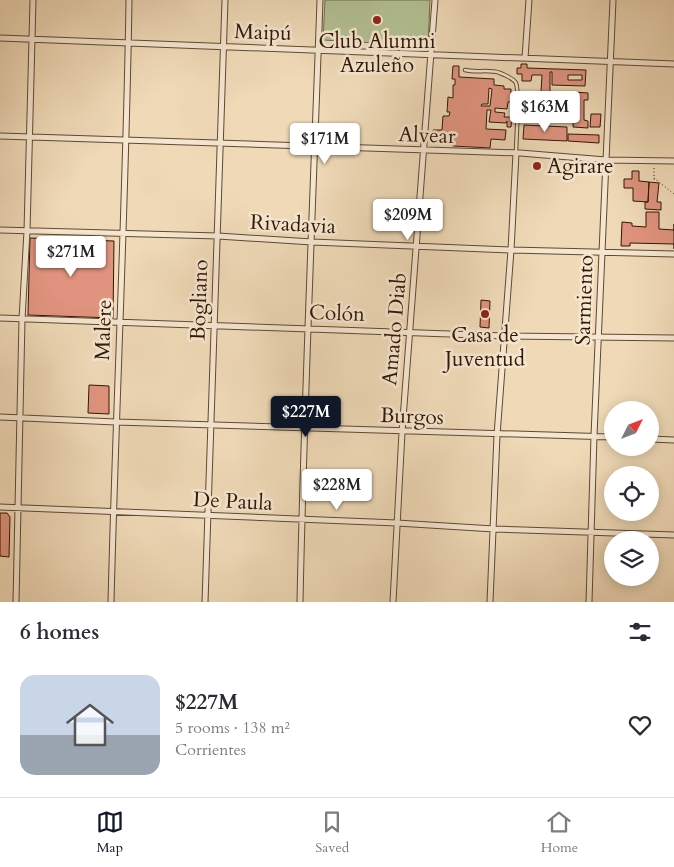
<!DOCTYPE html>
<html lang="en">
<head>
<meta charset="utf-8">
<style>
	body { margin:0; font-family:Cardo,serif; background:#f2f2f3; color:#2b2b33; height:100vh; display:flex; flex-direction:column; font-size:19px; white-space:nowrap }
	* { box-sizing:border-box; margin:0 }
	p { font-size:16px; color:#7c7c81 }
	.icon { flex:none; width:28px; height:28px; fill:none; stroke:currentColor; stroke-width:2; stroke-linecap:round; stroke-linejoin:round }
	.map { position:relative; height:602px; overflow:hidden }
	.details { display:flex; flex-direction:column; background:#fff; flex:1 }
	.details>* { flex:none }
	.needle { width:32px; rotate:48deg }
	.tools { position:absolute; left:604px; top:401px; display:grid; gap:10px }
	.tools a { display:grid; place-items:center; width:55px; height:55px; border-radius:50%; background:#fff; box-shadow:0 2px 12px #0003; font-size:25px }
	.price { position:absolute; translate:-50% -42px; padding:0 11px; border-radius:5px; background:#fff; color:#222; font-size:16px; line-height:32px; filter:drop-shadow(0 1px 2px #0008) }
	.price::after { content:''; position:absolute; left:50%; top:30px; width:15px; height:11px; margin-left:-8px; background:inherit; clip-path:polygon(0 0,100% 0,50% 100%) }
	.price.selected { background:#111827; color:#fff }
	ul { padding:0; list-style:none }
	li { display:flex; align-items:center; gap:15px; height:125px; padding:0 20px }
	li span { display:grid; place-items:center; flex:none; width:140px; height:100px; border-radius:15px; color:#555 }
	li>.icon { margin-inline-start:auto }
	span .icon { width:60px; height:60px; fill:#fffc; stroke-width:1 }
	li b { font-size:21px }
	h2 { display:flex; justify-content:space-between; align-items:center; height:60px; padding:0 20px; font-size:21px }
	.menu { display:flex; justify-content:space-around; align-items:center; height:70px; border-top:1px solid #e1e1e2; background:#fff; font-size:14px; color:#7c7c81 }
	.menu a { display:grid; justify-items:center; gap:2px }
	.menu .selected { color:#111827 }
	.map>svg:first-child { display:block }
	.green { fill:#b2c093; stroke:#716c4c }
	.building { fill:#e0937e; stroke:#301706; fill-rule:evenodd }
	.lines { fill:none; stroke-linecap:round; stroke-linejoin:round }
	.lane-casing { stroke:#604832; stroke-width:4.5 }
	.street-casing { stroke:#604832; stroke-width:7 }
	.path { stroke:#301706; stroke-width:1; stroke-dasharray:1 2.5; stroke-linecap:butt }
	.lane { stroke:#f5e6d0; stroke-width:2.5 }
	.street { stroke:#f5e6d0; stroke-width:5 }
	.poi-dot { fill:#8f2418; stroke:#f5e6d0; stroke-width:2 }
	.labels { text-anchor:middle; stroke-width:5; stroke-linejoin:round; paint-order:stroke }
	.street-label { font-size:21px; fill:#301706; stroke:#f5e6d0 }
	.poi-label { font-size:21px; fill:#301706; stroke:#f5e6d0 }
</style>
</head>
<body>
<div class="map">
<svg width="674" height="602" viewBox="0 0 674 602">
	<rect width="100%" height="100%" fill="#efd9b7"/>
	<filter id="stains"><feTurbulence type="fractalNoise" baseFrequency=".004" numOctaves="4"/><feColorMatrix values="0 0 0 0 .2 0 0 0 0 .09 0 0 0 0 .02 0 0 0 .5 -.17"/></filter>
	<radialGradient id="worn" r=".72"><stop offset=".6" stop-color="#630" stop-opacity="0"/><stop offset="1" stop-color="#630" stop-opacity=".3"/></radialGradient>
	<path class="green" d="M325,0H430L428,46L323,40Z"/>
	<path class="building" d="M521,64H527V68L586,70L585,86L552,85V72H550V93L541,92L542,75H532L531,81H522V74H517V68H521ZM568,75H582V80H568Z
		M453,66H459V77L494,79V85L504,86V89H511V102H508L507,109L495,108V112L505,113L504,117H512L511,127H507V121L506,123L489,122L491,110H487L486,129L506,130L505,140L491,139L490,148L453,146V143L432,140L433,130H442L443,116H449L450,112H447L448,97L453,98V85H455V79H452ZM489,88L492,89L490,106H481L482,104H488Z
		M574,92L588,93V100H584V120L588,121V128L573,127Z
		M591,114H601L600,127H590Z
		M524,125L567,127V141L523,139Z
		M568,134L599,135V143L568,141Z
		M632,171H639V181L649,182L648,202L633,201V188H624V179H632Z
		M649,182L659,183L657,202H661V210L645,209V202H648Z
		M646,212H659V229L674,230V224V249V244L630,243V246H621L622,222L632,223V226L646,227Z
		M30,238L114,241L113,318L28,315Z
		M481,300L490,301L489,328L480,327Z
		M89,385L109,386V414L88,413Z
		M311,476L339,478V498L310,496Z
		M0,513H7L10,517L9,557L0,556Z"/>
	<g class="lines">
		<g class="lane-casing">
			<path id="lane" d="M465,70C476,73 490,69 500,73C503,74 514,79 516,83C520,93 516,140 516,153
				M517,110L566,107"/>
		</g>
		<g class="street-casing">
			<path id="street" d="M0,38L674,64
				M525,58L529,0
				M0,136L520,153L606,160L674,161
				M0,230L218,236L312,242L511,250L674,254
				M0,318L505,336L674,338
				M0,417L116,422L612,437
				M650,439L674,440
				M0,507L397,523L494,529L674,535
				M16,602L22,319L27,231L33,0
				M111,602C116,401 126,201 129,0
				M205,602L225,0
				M300,602C304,401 313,201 320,0
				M393,602L402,432L435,0
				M490,602L497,435L511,250L516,153
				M589,602L594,436L613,0"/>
		</g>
		<path class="path" d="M654,178L674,194
			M654,183V166"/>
		<use href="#lane" class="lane"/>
		<use href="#street" class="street"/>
	</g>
	<g class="poi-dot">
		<circle cx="377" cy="20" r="5"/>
		<circle cx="537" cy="166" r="5"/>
		<circle cx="485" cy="314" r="5"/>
	</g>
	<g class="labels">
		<g class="street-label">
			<text transform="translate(263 32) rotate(2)" y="7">Maipú</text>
			<text transform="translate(427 135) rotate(2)" y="7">Alvear</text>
			<text transform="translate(293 224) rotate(3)" y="7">Rivadavia</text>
			<text transform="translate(199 300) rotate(-88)" y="7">Bogliano</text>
			<text transform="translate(584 300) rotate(-88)" y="7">Sarmiento</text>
			<text transform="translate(337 313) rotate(2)" y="7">Colón</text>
			<text transform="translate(394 329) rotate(-85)" y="7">Amado Diab</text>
			<text transform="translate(103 330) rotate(-88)" y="7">Malere</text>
			<text transform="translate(412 416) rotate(2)" y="7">Burgos</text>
			<text transform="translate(233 501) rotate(3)" y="7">De Paula</text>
		</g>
		<g class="poi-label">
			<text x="377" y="48">Club Alumni<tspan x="377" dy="24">Azuleño</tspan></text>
			<text x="547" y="173" text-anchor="start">Agirare</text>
			<text x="485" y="342">Casa de<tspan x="485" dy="24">Juventud</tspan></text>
		</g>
	</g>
	<rect width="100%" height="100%" filter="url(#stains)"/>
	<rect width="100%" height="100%" fill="url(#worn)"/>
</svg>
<div class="tools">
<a><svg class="needle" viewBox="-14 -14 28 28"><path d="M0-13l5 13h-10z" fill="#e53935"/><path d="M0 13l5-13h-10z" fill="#7c7c81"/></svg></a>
<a><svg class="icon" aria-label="locate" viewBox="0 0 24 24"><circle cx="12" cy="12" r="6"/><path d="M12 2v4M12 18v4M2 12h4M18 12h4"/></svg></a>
<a><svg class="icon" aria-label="layers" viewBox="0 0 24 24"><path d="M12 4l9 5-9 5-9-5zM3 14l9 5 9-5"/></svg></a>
</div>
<b class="price" style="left:545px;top:133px">$163M</b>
<b class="price" style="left:325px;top:165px">$171M</b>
<b class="price" style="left:408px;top:241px">$209M</b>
<b class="price" style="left:71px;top:278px">$271M</b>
<b class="price selected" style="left:306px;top:438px">$227M</b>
<b class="price" style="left:337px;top:511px">$228M</b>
</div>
<section class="details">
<h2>6 homes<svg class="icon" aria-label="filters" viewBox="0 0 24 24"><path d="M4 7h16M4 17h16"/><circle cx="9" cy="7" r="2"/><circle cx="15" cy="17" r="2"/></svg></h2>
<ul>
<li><span style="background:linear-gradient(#c9d6e8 60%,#9aa5b1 0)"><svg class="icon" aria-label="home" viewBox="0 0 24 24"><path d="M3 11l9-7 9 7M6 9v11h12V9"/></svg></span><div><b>$227M</b><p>5 rooms · 138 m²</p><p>Corrientes</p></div><svg class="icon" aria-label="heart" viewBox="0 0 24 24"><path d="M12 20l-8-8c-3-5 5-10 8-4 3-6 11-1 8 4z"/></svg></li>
</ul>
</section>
<nav class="menu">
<a class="selected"><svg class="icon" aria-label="map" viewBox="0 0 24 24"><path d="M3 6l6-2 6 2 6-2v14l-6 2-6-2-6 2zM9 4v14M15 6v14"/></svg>Map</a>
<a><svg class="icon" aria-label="saved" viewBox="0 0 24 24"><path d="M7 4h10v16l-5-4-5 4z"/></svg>Saved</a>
<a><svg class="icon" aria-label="home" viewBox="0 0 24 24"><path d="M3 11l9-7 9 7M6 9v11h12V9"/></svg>Home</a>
</nav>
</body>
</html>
